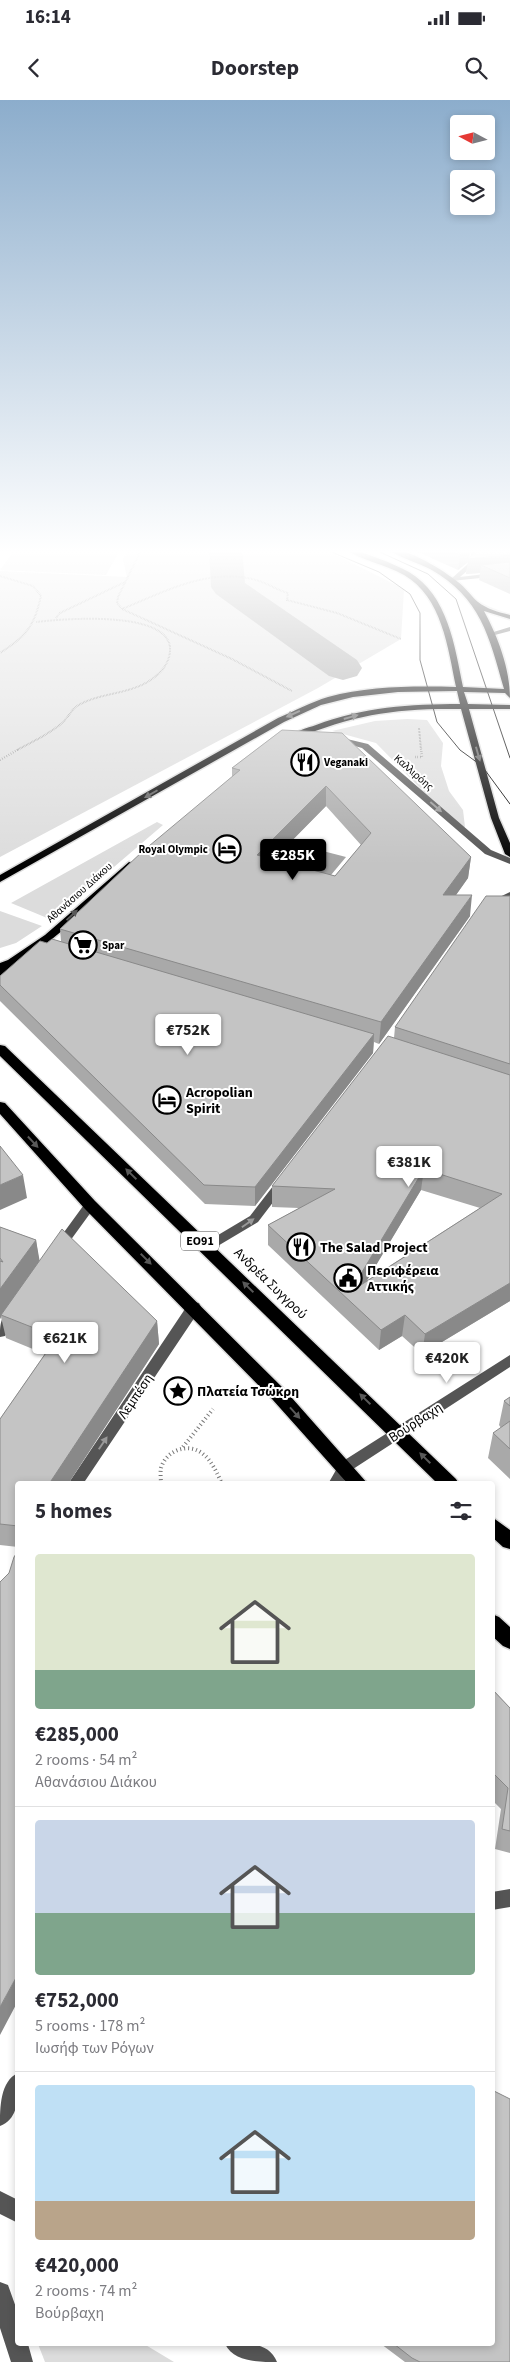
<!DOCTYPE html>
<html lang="en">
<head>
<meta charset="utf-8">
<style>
	body { margin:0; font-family:"Source Sans 3",sans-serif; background:#f7f7f7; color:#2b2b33; height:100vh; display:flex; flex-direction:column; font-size:19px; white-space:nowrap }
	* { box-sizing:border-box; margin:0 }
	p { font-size:16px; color:#7c7c81 }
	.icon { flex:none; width:28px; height:28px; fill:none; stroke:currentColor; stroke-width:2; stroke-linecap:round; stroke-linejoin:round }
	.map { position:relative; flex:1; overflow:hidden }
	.panel { position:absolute; left:15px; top:1381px; width:480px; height:865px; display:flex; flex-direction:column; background:#fff; border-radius:5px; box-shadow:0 2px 8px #0003 }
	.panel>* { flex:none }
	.needle { width:32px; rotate:277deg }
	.buttons { position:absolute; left:450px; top:15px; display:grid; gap:10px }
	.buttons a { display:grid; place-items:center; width:45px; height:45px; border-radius:5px; background:#fff; box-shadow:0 2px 8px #0003; font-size:25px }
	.price { position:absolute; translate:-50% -42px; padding:0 11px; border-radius:5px; background:#fff; color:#222; font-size:16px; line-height:32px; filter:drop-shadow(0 1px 2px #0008) }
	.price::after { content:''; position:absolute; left:50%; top:30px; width:15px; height:11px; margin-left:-8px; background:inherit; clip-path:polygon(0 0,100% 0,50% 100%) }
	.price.active { background:#000; color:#fff }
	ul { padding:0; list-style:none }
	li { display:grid; align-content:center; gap:10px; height:265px; padding:0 20px }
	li+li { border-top:1px solid #e1e1e2 }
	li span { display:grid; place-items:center; height:155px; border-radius:5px; color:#555 }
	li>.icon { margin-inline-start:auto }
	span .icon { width:90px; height:90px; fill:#fffc; stroke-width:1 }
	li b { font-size:21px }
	h2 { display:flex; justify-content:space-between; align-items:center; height:60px; padding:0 20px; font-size:21px }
	.status { display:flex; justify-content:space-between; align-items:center; height:35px; padding:0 25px; background:#fff; direction:ltr }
	.status svg { height:14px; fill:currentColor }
	header { display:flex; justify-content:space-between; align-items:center; height:65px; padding:0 20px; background:#fff; font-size:22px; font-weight:700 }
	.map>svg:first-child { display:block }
	.green { fill:#dcdcdc }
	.water { fill:#a3a3a3 }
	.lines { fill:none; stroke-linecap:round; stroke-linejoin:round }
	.river { fill:#a3a3a3; fill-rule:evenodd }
	.major-casing { stroke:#dbdbdb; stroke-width:3 }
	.highway-casing { stroke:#dbdbdb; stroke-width:3 }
	.path-far2 { stroke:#777; stroke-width:2; stroke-dasharray:0.5 1; stroke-linecap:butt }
	.path-far1 { stroke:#777; stroke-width:2.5; stroke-dasharray:0.5 2; stroke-linecap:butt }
	.path { stroke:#777; stroke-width:4; stroke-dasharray:1 3; stroke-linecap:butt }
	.minor { fill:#555; fill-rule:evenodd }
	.major { fill:#000; fill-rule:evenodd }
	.highway { fill:#000; fill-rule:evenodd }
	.tram { stroke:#000; stroke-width:1 }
	.wall { fill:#a9a9a9; fill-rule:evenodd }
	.shaded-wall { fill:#898989 }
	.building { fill:#c4c4c4; stroke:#898989; fill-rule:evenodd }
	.oneway { fill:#595959 }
	.oneway2 { fill:#999 }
	.labels { text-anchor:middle; stroke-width:4; stroke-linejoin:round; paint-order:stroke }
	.far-poi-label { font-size:11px; font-weight:bold; fill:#000; stroke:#fff; text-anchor:start }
	.far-street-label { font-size:11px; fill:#000; stroke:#fff }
	.shield { fill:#fff; stroke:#4c4c4c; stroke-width:1 }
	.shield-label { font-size:12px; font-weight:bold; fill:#000 }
	.poi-label { font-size:14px; font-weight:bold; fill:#000; stroke:#fff; text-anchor:start }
	.street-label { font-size:14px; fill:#000; stroke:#fff }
</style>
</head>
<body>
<div class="status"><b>16:14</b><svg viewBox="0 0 49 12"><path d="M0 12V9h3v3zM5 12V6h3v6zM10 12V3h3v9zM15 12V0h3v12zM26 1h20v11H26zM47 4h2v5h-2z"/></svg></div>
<header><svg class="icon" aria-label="back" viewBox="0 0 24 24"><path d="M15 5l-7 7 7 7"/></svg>Doorstep<svg class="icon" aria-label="search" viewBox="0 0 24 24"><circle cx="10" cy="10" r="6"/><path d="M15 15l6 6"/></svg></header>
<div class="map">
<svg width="510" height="2262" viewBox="0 0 510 2262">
	<rect width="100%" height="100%" fill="#fff"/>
	<path class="green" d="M16,448H121L106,475L0,470Z
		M130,448H322L404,489L401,539L318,588L0,757V471L127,477L123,459Z
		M407,619L427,620L443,643L441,666L449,691L463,710L465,727L457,726L376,643L332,631L375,621Z
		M157,722L163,725L52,820L11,803Z
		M0,811L42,826L16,843L0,848Z
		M38,2244H144L174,2262H45Z"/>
	<path class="water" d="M319,750L346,757L326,781L298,774Z"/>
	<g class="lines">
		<path class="river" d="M209,448H242L245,483L357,560L362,568L357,576L343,580L329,576L216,494L211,487Z"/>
		<g class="major-casing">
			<path id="major" d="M344,448H352C370,456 391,462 409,472C448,495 455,547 463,587L504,589C489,536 481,498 430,469C416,462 398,457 385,448C406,447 442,469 458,482C466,488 471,496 478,502C487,509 498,512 510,515V519L484,511C498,537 510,569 510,598L505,593L464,592L468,604L510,605V609H469L499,718L510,743V757L505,754L491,718L461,609C397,608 355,614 295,639L288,637C295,631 307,628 316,625C363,607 410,604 460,604L457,591L398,592L353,597L321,605L284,622L0,782V775L278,618C295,611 311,602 328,597C369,586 413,586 456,587C448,548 442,497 404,475C385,464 361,461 344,448Z
				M129,762L132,763V767C101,795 38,860 0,870V863L8,860L45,835Z"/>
		</g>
		<g class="highway-casing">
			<path id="highway" d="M12,858L18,862L0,876V866Z
				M0,945L5,946L456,1379L459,1384H438L0,956Z
				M0,1002L5,1003L95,1101L284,1289L368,1384H348L272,1299L85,1109L0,1014Z
				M492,1417L510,1430V1449L503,1447L492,1437Z
				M492,1514L499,1517L510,1527V1549L503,1546L492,1536Z"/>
		</g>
		<path class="path-far2" d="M142,448L118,497L117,503L122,509L232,559L292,591
			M0,476L33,486L41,496C34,527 26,536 0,553
			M122,509C164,492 209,467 256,480C267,483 277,490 288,493L287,500L337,513L401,539
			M56,518L60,513L125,482
			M419,628L421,650
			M17,650C32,642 49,634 62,623C68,618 71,610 77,606C100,592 130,595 152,579C162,572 169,563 170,551C173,509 61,519 36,522"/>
		<path class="path-far1" d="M415,657H422L421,649
			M0,660L19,649"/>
		<path class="path" d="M183,1347L213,1309
			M161,1384C161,1379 160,1373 161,1368C166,1350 189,1342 203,1354C212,1361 217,1373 222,1384"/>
		<path class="minor" d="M472,448H478L476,463L460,477L510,471V475L451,481V479L470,462Z
			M510,527V531L491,536L487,534Z
			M330,635L368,644L491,750L510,758V764L485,754L362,648L330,639Z
			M510,792V799L490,807L485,804Z
			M281,1080L287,1084L258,1122L211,1150H203L201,1147L203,1144L250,1116L277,1081Z
			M90,1101L94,1102L96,1105L94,1108L62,1152H54L52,1149L54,1146L86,1102Z
			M194,1202L199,1203L201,1207L199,1211L83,1384H68L189,1203Z
			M12,1210L17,1211L19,1215L5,1236L0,1237C0,1226 0,1214 12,1210Z
			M510,1255V1267L350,1371L343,1384H328L340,1363Z
			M510,1789V1807L492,1810V1792Z
			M18,1973C18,1992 21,2018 0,2026C0,2008 0,1981 18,1973Z
			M0,2091L18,2100V2123L0,2114Z
			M0,2182L8,2185L18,2213V2244H28L33,2262H11L0,2228Z
			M225,2244C244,2243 269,2241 277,2262C258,2262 234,2262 225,2244Z"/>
		<use href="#major" class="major"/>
		<use href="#highway" class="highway"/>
		<path class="tram" d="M322,448L379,472L410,494L420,513V560L437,622L460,650L482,666L510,704
			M371,448L428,474L456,499L510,658"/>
	</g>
	<path class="wall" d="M409,448H471L469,458L510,448V494L479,480L480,473L466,474L468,462L458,470Z
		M282,630L471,757L468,778L456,795L470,816L379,944L374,942L373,953L255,1106L205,1104L0,901V876L47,843L61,841L60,829L232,677V668ZM326,706L361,745L335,776L273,760Z
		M510,796V1201L422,1254L402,1236L379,1250L268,1145V1125L299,1108L272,1107V1086L394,938L395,927ZM421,1090L480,1108L366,1181Z
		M0,1127L36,1140L39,1161L157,1221L159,1244L68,1384H18V1447L0,1445V1319L45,1254L6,1238L1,1217L0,1219Z
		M510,1297V1379L488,1358L493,1333L501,1328L499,1325L504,1301Z
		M492,1589L510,1608V1753L495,1749L501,1709L492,1700Z
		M381,2244H492L510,2262H405Z"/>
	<path class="shaded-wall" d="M468,448H471L469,459L510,455V470L481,465L480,473L466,474L468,462L458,470L460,455Z
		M326,686V706L257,776V755Z
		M471,757L468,778L441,816L443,795Z
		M472,795L470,816L379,944L381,922Z
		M374,934L373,953L255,1106V1087Z
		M424,1069L421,1090L353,1204L350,1192Z
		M23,1075L27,1098L0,1110V1085Z
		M36,1140L40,1163L1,1215V1217L0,1219V1189Z
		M510,1183V1201L422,1254L425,1234Z
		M405,1215L402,1236L379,1250L381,1230Z
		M157,1221L159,1244L68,1384H49Z
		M18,1874V1901L0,1935V1907Z"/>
	<path class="building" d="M444,448H468L460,455Z
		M480,448H510V455L468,459Z
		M510,462V478L481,465Z
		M282,630L342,633L471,757L443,795H472L381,922L60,829L143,751L240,670L232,668ZM326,686L371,733L335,776L257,755Z
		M486,796H510V964L395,927Z
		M52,839L374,934L255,1087L204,1085L0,885V876L40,841L47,843Z
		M388,936L510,975V1183L425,1234L405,1215L381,1230L268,1125L335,1089L272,1086ZM424,1069L502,1094L350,1192Z
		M0,1046L23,1075L0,1085Z
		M0,1127L36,1140L0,1189V1161L3,1162L0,1158Z
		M62,1129L157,1221L49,1384H18V1426L0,1424V1319L57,1237L1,1215Z
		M510,1297V1306L504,1301Z
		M510,1321V1349L493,1333Z
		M18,1451V1874L0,1907V1482L9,1473L14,1457Z
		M492,1589L510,1608V1731L502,1729L508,1688L492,1672Z
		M492,1990L510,1999V2262H420L412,2258L394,2244H492Z"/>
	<defs><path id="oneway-solid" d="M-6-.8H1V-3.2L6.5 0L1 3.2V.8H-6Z" transform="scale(1.25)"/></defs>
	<g class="oneway">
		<use href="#oneway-solid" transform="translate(293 614) rotate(156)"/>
		<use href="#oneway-solid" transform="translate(351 617) rotate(-16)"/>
		<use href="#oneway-solid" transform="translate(478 654) rotate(74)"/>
		<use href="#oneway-solid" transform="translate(151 694) rotate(150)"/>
		<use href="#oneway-solid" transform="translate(72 815) rotate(-43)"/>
		<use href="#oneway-solid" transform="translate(33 1042) rotate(47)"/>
		<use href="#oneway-solid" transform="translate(131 1074) rotate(-136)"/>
		<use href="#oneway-solid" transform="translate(146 1159) rotate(45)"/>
		<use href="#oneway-solid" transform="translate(248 1187) rotate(-136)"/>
		<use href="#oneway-solid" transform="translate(365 1299) rotate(-136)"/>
		<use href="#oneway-solid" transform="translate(295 1313) rotate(48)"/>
		<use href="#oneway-solid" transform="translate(425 1358) rotate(-135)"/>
	</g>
	<g class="oneway2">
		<use href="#oneway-solid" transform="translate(436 707) rotate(41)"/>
		<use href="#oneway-solid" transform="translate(248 1123) rotate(-35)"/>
		<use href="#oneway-solid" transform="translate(103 1343) rotate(-56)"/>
	</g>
	<linearGradient id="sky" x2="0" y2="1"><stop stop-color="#8cadcc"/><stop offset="0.59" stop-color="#fff"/><stop offset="1" stop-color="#fff" stop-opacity="0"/></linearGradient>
	<rect width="510" height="765" fill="url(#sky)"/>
	<defs>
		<g id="restaurant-ring" transform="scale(1.4375)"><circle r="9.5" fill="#fff" stroke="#000" stroke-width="1.5"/><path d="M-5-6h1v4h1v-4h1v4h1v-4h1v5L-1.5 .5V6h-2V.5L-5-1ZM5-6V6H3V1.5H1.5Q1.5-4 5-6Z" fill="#000"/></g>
		<g id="hotel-ring" transform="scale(1.4375)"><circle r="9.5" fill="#fff" stroke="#000" stroke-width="1.5"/><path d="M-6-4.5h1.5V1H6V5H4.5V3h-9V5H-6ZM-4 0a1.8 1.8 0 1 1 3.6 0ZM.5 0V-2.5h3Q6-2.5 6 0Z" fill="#000"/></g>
		<g id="supermarket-ring" transform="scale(1.4375)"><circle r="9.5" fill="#fff" stroke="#000" stroke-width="1.5"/><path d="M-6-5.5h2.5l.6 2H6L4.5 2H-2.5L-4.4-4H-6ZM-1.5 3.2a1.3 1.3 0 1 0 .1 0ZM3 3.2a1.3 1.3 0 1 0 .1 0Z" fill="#000"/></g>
		<g id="civic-ring" transform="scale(1.4375)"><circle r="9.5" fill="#fff" stroke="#000" stroke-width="1.5"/><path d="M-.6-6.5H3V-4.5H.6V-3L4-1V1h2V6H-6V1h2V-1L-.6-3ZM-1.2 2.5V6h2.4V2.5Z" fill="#000"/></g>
		<g id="sight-ring" transform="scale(1.4375)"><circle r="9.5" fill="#fff" stroke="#000" stroke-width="1.5"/><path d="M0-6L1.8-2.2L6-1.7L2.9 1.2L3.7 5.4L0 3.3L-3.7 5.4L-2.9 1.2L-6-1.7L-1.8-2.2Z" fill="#000"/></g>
	</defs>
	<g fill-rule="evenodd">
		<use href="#restaurant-ring" x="305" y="662"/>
		<use href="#hotel-ring" x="227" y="749"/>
		<use href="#supermarket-ring" x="83" y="845"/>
		<use href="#hotel-ring" x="167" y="1000"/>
		<use href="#restaurant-ring" x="301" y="1147"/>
		<use href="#civic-ring" x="348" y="1178"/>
		<use href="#sight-ring" x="178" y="1291"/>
	</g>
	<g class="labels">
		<g class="far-poi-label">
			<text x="324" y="666">Veganaki</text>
			<text x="208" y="753" text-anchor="end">Royal Olympic</text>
			<text x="102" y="849">Spar</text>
		</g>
		<g class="far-street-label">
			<text transform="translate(414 672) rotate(41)" y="4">Καλλιρόης</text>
			<text transform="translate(79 792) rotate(-42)" y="4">Αθανάσιου Διάκου</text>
		</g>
		<rect class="shield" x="181" y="1131.5" width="38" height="19" rx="4"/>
		<g class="shield-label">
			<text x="200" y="1145">ΕΟ91</text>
		</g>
		<g class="poi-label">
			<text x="186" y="997">Acropolian<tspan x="186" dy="16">Spirit</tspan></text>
			<text x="320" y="1152">The Salad Project</text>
			<text x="367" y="1175">Περιφέρεια<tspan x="367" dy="16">Αττικής</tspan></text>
			<text x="197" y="1296">Πλατεία Τσώκρη</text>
		</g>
		<g class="street-label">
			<text transform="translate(271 1183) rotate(44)" y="5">Ανδρέα Συγγρού</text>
			<text transform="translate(135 1296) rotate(-56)" y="5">Λεμπέση</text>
			<text transform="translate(415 1322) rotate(-33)" y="5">Βούρβαχη</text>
		</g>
	</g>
</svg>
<div class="buttons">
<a><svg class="needle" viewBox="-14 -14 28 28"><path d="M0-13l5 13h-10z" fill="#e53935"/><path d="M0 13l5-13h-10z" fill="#7c7c81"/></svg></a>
<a><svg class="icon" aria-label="layers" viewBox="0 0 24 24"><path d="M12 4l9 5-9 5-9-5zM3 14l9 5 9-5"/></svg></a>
</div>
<b class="price active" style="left:293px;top:781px">€285K</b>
<b class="price" style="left:188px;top:956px">€752K</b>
<b class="price" style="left:409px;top:1088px">€381K</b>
<b class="price" style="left:65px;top:1264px">€621K</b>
<b class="price" style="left:447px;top:1284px">€420K</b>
<section class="panel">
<h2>5 homes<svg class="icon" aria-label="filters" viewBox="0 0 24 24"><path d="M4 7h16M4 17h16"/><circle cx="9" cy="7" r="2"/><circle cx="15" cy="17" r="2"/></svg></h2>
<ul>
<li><span style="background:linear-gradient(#dfe7d0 75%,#7fa58c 0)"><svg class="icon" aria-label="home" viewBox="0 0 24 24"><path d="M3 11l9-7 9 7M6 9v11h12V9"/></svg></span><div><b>€285,000</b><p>2 rooms · 54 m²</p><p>Αθανάσιου Διάκου</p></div></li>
<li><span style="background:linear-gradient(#c9d6e8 60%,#7fa58c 0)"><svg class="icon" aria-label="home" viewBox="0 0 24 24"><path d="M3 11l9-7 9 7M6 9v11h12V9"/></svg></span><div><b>€752,000</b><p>5 rooms · 178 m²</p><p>Ιωσήφ των Ρόγων</p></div></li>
<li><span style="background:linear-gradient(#bfe0f5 75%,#b9a48a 0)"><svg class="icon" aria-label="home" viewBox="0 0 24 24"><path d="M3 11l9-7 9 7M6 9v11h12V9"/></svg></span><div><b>€420,000</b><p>2 rooms · 74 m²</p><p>Βούρβαχη</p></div></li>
</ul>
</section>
</div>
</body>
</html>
